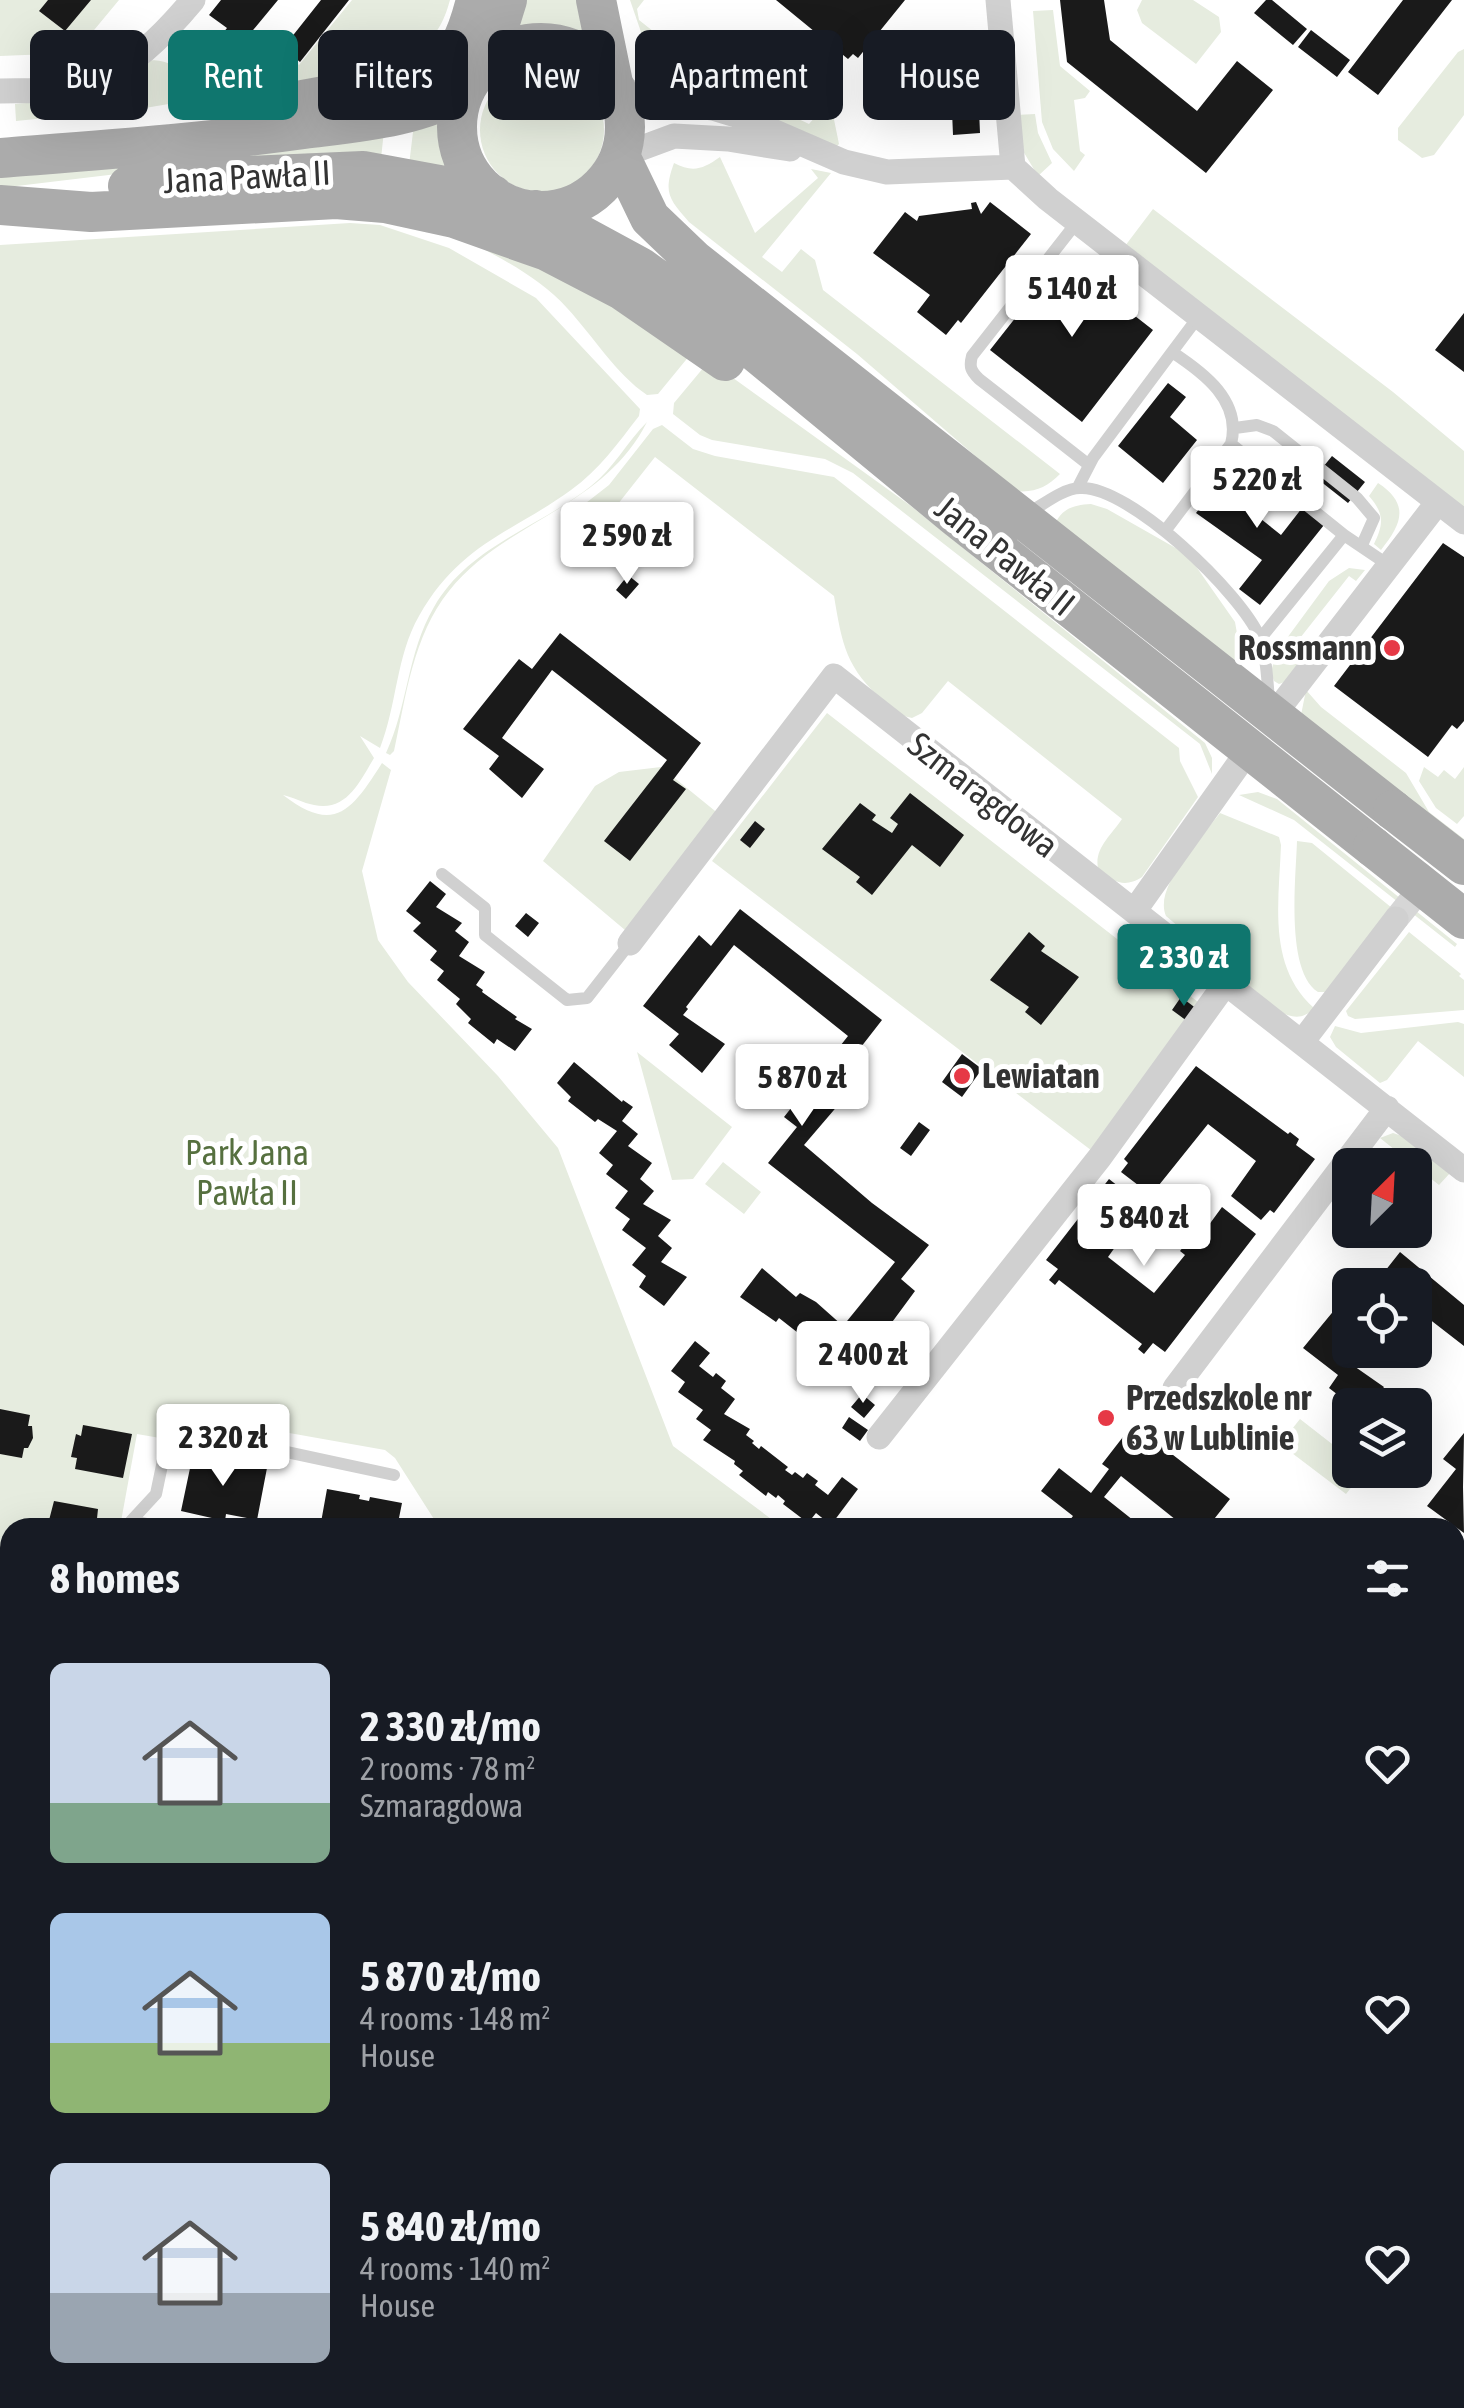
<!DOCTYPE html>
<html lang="en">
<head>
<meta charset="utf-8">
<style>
	body { margin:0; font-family:"Asap Condensed",sans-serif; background:#20242c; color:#f1f3f6; height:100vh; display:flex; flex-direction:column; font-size:38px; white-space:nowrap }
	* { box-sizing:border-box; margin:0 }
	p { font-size:32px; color:#9ea1a6 }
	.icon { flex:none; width:55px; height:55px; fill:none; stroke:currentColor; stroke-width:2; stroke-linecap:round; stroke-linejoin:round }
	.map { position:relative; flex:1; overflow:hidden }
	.drawer { position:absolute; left:0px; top:1518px; width:1465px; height:892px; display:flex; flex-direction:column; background:#171b24; border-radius:30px 30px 0 0; box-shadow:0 10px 40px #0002 }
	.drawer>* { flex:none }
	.guide { position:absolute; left:30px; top:30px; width:1405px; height:90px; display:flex; gap:20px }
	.needle { width:65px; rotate:24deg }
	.tools { position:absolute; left:1332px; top:1148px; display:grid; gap:20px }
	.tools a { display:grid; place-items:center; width:100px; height:100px; border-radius:15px; background:#171b24; box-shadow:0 10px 40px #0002; font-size:50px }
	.price { position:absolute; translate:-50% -85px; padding:0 22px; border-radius:10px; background:#fff; color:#222; font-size:32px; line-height:65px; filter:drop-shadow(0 2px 5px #0008) }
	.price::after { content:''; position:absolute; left:50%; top:60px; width:30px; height:22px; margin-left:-15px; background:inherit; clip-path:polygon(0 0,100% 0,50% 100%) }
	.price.on { background:#0f766e; color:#fff }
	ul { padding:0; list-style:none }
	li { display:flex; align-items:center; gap:30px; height:250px; padding:0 50px }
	li span { display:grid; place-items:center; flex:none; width:280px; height:200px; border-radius:15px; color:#555 }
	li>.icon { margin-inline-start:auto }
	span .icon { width:120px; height:120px; fill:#fffc; stroke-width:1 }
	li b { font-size:42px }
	h2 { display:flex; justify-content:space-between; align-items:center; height:120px; padding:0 50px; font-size:42px }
	.pill { padding:0 35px; border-radius:15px; background:#171b24; box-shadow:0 10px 40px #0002; font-size:35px; line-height:90px }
	.pill.on { background:#0f766e; color:#fff }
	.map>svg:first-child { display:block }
	.green { fill:#e6ecdf }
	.building { fill:#1a1a1a }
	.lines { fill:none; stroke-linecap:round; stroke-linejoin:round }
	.minor-tunnel { stroke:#d6d6d6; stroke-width:25; stroke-dasharray:25 12; stroke-linecap:butt }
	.service { stroke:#d0d0d0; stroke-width:12 }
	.minor { stroke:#d0d0d0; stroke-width:25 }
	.primary { stroke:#ababab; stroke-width:40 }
	.primary-bridge { stroke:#ababab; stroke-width:40 }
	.poi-dot { fill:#e63946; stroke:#fff; stroke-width:4 }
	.labels { text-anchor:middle; stroke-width:10; stroke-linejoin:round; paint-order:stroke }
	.street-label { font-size:35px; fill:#333; stroke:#fff }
	.poi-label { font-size:35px; font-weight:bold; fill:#333; stroke:#fff; text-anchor:start }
	.park-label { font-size:35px; fill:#56703f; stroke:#fff }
</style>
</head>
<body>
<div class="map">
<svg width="1464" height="2408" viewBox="0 0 1464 2408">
	<rect width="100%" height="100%" fill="#fff"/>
	<path class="green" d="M0,0H119L75,53L0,56Z
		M352,0H450C437,48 415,52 371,64L370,70L145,108L16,121L15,104C35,102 58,102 77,97C102,91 122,66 147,61C164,57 176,68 190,74C223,90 260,75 281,50L299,65Z
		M520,0H579L596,50L549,33L512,38Z
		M630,0H644L637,9L639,20L712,78L809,124L830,100L839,144L836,147L718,96L674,83L642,35Z
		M1142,0H1193L1219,17L1221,32L1196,64L1142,23L1137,10Z
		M1053,10L1060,66L1090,91L1085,98L1074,100L1080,151L1085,155L1074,171L1053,149L1042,122L1033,11Z
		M1464,49V115L1434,155L1422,158L1398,140V128L1458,52Z
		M480 130a62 62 0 1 1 124 0a62 62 0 1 1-124 0Z
		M1035,114L1038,133L1052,163L1038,176L1023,151L1016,115Z
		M445,119L449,155L457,176L409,165L414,124Z
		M384,130L381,159L184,166L0,188V171Z
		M720,157L755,233L818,178L811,169L831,173L762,257L782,272L801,249L815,260L823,290L1060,474C1047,487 1035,493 1016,491L857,354L689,222C669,199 663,193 674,163C693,173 703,169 720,157Z
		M1153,209L1393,392L1464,451V509L1125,246Z
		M350,223L380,225L449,248L536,298L640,409L639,416C618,443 599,470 571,490C510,534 460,544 419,616C396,656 397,705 380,748L360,736L374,758C360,781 347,812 314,805C303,803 293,797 283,795C335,835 352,810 382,763L391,770L362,871L378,940L408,982L498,1076L558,1148L673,1446L782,1527H439L395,1458L385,1450L166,1411L160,1438L137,1434L120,1527L10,1528V1701L0,1699V245Z
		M476,245L532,255L690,355L658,394L647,395C616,374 593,336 567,308C543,281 508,262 476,245Z
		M704,367L722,370L911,506L1205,743L1212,758V774L1200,744L853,473L825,459L712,440L700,435L673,414L674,403Z
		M647,422C604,508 504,521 449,591C413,636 406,696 394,751L390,755L386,753C408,706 407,653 434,607C469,546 538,528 591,486C613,469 627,442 647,422Z
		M662,425L693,449L715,456L834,477L1179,748L1180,761L1198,797L1142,877C1125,888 1115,882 1099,872C1092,850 1110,837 1122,819L948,681L922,713L912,718C900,716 894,710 885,702C846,669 842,644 834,596L655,457L588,542L582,506L609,485L653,429Z
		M1378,483C1410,504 1402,524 1381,550L1374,544C1384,524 1384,513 1369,496Z
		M1091,504L1107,509L1188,555L1235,622L1241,656L1240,672L1054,527C1060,509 1073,505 1091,504Z
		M1349,568L1365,570L1356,581L1349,576L1289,652L1300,661L1288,681L1279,684L1274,681L1271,672L1276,653L1329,581Z
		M1306,690L1321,707L1406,773L1429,812L1464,839V850L1301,715Z
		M827,713L1207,1009L1100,1157L712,861Z
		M661,767L720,815L625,930L543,861L595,786L619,772Z
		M1424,767L1438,777L1444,770L1455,779L1464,767V816L1457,824L1436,808L1419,781Z
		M1258,792L1277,799L1457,944L1455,947L1294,820L1239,795Z
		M1220,813L1279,837L1281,845C1279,902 1267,966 1314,1008C1304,1020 1291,1018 1278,1011L1166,916C1153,887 1202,837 1220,813Z
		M1297,841L1312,843L1392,908L1328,992H1318C1285,971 1296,877 1297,841Z
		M1409,932L1461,974L1459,976L1464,980V1010L1355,1019L1348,1016L1346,1011Z
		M1458,1022L1464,1024V1077L1418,1041L1387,1080L1380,1083L1336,1047L1330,1037L1335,1026L1361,1033Z
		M637,1052L732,1127L693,1179L672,1180Z
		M1393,1133L1405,1137L1451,1172L1439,1185L1380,1138Z
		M723,1162L761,1192L744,1214L705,1184Z
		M1300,1419L1350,1458V1470H1365L1346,1494L1280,1444Z
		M1455,1824L1464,1827V2064L1455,2062Z"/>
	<path class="building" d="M48,0H91L65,31L39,11Z
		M221,0H278L239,47L223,33L227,28L209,15Z
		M321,0H349L300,62L283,48Z
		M776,0H905L858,58L853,54L848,59Z
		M1060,0H1104L1110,40L1197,111L1237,61L1273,90L1206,173L1067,62Z
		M1266,0H1272L1307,29L1293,45L1254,13Z
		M1403,0H1452L1378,95L1348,72Z
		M1311,30L1350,60L1337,77L1298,47Z
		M978,85L980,133L953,135L951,87Z
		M976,202L981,214L990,202L1031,234L961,323L958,320L946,335L917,312L930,295L873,253L905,212L917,221L919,216L972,209L971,203Z
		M1062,259L1153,330L1082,422L990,350Z
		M1464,313V372L1435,350Z
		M1168,383L1186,397L1170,417L1197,440L1163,483L1118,446Z
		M1332,456L1365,482L1348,503L1315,477Z
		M1234,465L1267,491L1251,511L1281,535L1302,508L1324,525L1260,605L1239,589L1262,560L1196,513Z
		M1443,543L1464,557V721L1457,729L1452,725L1428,757L1334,686Z
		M628,575L639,584L626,599L616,590Z
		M560,633L701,743L673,780L686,789L630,861L604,841L667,760L552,670L502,738L544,769L522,798L489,769L499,756L463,729L519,659L532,669Z
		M910,793L964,835L940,867L912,845L872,895L856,882L860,877L822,849L860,803L876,815L872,820L892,833L898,824L890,818Z
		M755,821L765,829L750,848L740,840Z
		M430,881L446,894L436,907L462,923L455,931L469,942L459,956L485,972L476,985L483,990L482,992L517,1017L515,1019L532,1029L515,1051L497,1039L494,1044L468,1023L471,1019L456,1004L460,999L437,980L444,971L430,960L437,951L413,931L421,923L406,911Z
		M740,909L882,1020L854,1056L866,1066L857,1083L804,1145L872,1203L929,1245L901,1279L915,1291L862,1363L826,1335L816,1347L779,1318L776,1322L740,1297L762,1268L796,1297L800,1293L816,1302L843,1326L895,1262L768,1163L797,1127L784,1117L848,1036L734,945L686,1007L688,1009L683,1015L725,1044L702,1073L669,1045L679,1034L643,1006L699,935L711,946Z
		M526,913L539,923L528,937L515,926Z
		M1029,932L1045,946L1041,951L1079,977L1041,1025L1025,1012L1029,1007L990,980Z
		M1181,997L1197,1009L1187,1021L1172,1010Z
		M962,1054L982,1069L962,1097L942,1082Z
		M574,1062L622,1102L623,1100L633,1107L622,1121L638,1134L628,1146L652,1163L640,1179L654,1191L643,1204L671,1220L658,1236L672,1248L661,1262L687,1277L664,1306L639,1287L646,1276L632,1265L646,1248L622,1230L630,1219L615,1208L628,1191L606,1174L613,1165L599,1153L617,1131L598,1119L595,1122L568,1101L571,1097L557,1083Z
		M1196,1066L1288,1134L1290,1132L1299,1139L1296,1145L1315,1159L1274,1213L1270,1210L1261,1220L1231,1196L1256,1161L1208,1124L1151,1195L1121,1172L1128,1163L1124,1159Z
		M919,1122L930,1130L911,1156L900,1148Z
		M1109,1179L1142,1205L1131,1220L1121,1218L1131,1225L1108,1257L1154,1293L1185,1255L1180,1251L1198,1228L1203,1233L1222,1207L1256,1234L1165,1352L1153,1343L1144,1354L1138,1349L1142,1344L1059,1280L1055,1285L1049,1280L1058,1269L1046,1260Z
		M1400,1252L1464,1305V1346L1415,1308V1285H1374Z
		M1350,1291V1344L1341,1357L1384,1387L1371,1405H1351L1329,1388L1338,1375L1303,1348Z
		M695,1341L710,1353L699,1366L713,1377L716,1373L726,1381L721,1388L735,1399L724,1414L750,1429L746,1435L754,1441L752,1443L759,1449L761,1446L788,1467L785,1470L792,1475L795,1472L803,1478L807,1473L818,1481L815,1485L828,1495L842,1477L858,1489L831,1525L816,1513L808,1523L783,1504L785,1501L778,1495L776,1498L768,1492L766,1496L739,1475L743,1471L734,1464L735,1461L703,1440L711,1430L696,1419L703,1410L678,1392L685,1382L671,1371Z
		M862,1394L875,1405L864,1418L851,1407Z
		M0,1409L30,1415L28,1426H32L33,1438L28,1448H24L22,1458L0,1454Z
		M849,1417L868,1430L860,1441L842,1428Z
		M1133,1424L1230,1499L1207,1528H1178L1181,1524L1121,1476L1104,1497L1143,1528H1088L1083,1524L1080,1527L1070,1520L1073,1516L1041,1491L1059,1468L1091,1493L1109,1469L1102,1464Z
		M83,1425L132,1434L123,1478L75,1469L77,1458L71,1457L76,1434L81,1436Z
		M1464,1433L1463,1487L1464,1533L1427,1506L1456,1469L1443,1459Z
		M193,1454L226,1460L225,1464L234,1466L235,1462L267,1468L257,1520L226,1514L225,1521L181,1511Z
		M327,1489L360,1495L359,1499L369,1501L370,1497L402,1503L397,1528H320Z
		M54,1501L98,1509L96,1528H47Z
		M3,1591L10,1592V1688L0,1686V1596Z
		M1460,1636L1464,1639V1679L1455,1672V1638Z
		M1455,1765L1464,1776V1799L1460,1804L1455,1800Z
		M0,1781L10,1783V1825L0,1823Z
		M1455,2096L1464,2098V2127L1455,2125Z
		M0,2195L10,2197V2234L6,2235L0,2234Z
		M1455,2207L1464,2209V2263L1455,2261Z
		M39,2400H183L195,2408H37Z
		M963,2400H1028L1049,2406L962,2408Z"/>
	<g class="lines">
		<path class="minor-tunnel" d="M1396,919L1464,835"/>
		<path class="service" d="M1077,222L972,356C969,367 971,371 979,379L1089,465
			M1172,352L1199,316
			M1235,428L1257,425L1273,431L1357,498L1374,518L1362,545
			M1231,444L1344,535L1390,566
			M1078,487L1093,458L1172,352C1204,373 1242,401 1231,444L1165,531
			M1025,515C1040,507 1063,488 1080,488C1129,485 1242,594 1260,638C1267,656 1267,681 1269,699
			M1260,639L1344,535
			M442,874L485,908V935L567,1000L587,998L630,943
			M131,1521L166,1528
			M130,1528L131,1521L156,1494L170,1427L394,1475
			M0,1768L10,1769
			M1455,2193L1464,2195
			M0,2403L11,2408
			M1355,2404L1383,2408
			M262,2408L263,2400
			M480,2408L482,2400
			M874,2408L876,2400
			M1410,2408L1421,2400"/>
		<path class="minor" d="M998,0L1013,167L1048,199L1464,522
			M613,83L644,99L713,108L736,115L844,162L887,172L1013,167
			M0,91C24,90 64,93 85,86C130,69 163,36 193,0
			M620,156L674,136L728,139L790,149
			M1272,717L1438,502
			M1135,910L1248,751
			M630,943L834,676L1464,1170
			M1302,1042L1396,919
			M1175,1388L1387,1108
			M879,1437L1100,1157L1226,983
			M0,1716L10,1718
			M0,2304L10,2306
			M509,2400L554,2408"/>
		<path class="primary" d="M596,0L613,83
			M457 127a84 84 0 1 1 168 0a84 84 0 1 1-168 0Z
			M488,61L507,0
			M248,110L423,78C458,61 467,36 476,0
			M620,156L650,218L694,260L1393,810
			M0,158C102,150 203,143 304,129C359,122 417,118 466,89
			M128,186L203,178L363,171L493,195
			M0,205L91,212L336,199L385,203L454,218L547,251L622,290L725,361
			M535,210L640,267L740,339L956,517L1373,847"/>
		<path class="primary-bridge" d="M1393,810L1464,865
			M1373,847L1464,919"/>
	</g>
	<g class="poi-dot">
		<circle cx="1392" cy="648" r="10"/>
		<circle cx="962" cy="1076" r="10"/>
		<circle cx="1106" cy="1418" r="10"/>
	</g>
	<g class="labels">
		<g class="street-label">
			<text transform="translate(247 177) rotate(-3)" y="12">Jana Pawła II</text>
			<text transform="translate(1005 556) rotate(39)" y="12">Jana Pawła II</text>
			<text transform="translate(983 795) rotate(38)" y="12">Szmaragdowa</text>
		</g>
		<g class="poi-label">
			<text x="1372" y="660" text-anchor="end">Rossmann</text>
			<text x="982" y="1088">Lewiatan</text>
			<text x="1126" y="1410">Przedszkole nr<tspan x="1126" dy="40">63 w Lublinie</tspan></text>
		</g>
		<g class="park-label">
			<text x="247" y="1165">Park Jana<tspan x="247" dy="40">Pawła II</tspan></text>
		</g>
	</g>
</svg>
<div class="tools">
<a><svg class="needle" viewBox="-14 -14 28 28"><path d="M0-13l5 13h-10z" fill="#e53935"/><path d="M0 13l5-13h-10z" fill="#9ea1a6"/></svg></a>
<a><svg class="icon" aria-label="locate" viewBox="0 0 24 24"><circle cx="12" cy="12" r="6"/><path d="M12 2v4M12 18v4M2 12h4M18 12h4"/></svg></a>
<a><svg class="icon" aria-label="layers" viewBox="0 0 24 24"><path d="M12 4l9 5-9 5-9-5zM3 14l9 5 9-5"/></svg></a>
</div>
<b class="price" style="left:1072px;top:340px">5 140 zł</b>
<b class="price" style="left:1257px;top:531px">5 220 zł</b>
<b class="price" style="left:627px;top:587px">2 590 zł</b>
<b class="price on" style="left:1184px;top:1009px">2 330 zł</b>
<b class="price" style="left:802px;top:1129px">5 870 zł</b>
<b class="price" style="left:1144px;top:1269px">5 840 zł</b>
<b class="price" style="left:863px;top:1406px">2 400 zł</b>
<b class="price" style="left:223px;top:1489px">2 320 zł</b>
<div class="guide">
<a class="pill">Buy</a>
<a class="pill on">Rent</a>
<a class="pill">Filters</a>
<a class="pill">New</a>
<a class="pill">Apartment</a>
<a class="pill">House</a>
</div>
<section class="drawer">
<h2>8 homes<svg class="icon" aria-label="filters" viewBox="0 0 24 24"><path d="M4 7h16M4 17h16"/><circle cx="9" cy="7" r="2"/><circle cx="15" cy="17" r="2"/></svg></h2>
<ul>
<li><span style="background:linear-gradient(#c9d6e8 70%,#7fa58c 0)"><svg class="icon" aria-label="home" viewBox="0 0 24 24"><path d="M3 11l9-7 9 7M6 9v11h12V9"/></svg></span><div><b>2 330 zł/mo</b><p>2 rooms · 78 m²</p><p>Szmaragdowa</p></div><svg class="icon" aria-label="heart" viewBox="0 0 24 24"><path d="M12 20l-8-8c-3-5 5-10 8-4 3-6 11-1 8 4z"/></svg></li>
<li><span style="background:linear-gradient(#a9c7e8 65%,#8fb573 0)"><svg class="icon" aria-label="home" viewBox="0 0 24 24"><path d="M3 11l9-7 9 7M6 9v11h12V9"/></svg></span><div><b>5 870 zł/mo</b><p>4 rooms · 148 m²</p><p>House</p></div><svg class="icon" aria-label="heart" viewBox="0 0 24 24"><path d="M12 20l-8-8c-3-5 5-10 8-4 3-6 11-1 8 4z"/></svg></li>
<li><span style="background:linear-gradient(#c9d6e8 65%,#9aa5b1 0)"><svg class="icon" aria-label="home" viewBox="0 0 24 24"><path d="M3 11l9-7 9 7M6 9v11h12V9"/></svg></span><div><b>5 840 zł/mo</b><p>4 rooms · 140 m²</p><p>House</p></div><svg class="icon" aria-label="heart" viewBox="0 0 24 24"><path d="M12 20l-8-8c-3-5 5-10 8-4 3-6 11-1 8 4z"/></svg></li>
</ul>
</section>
</div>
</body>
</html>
